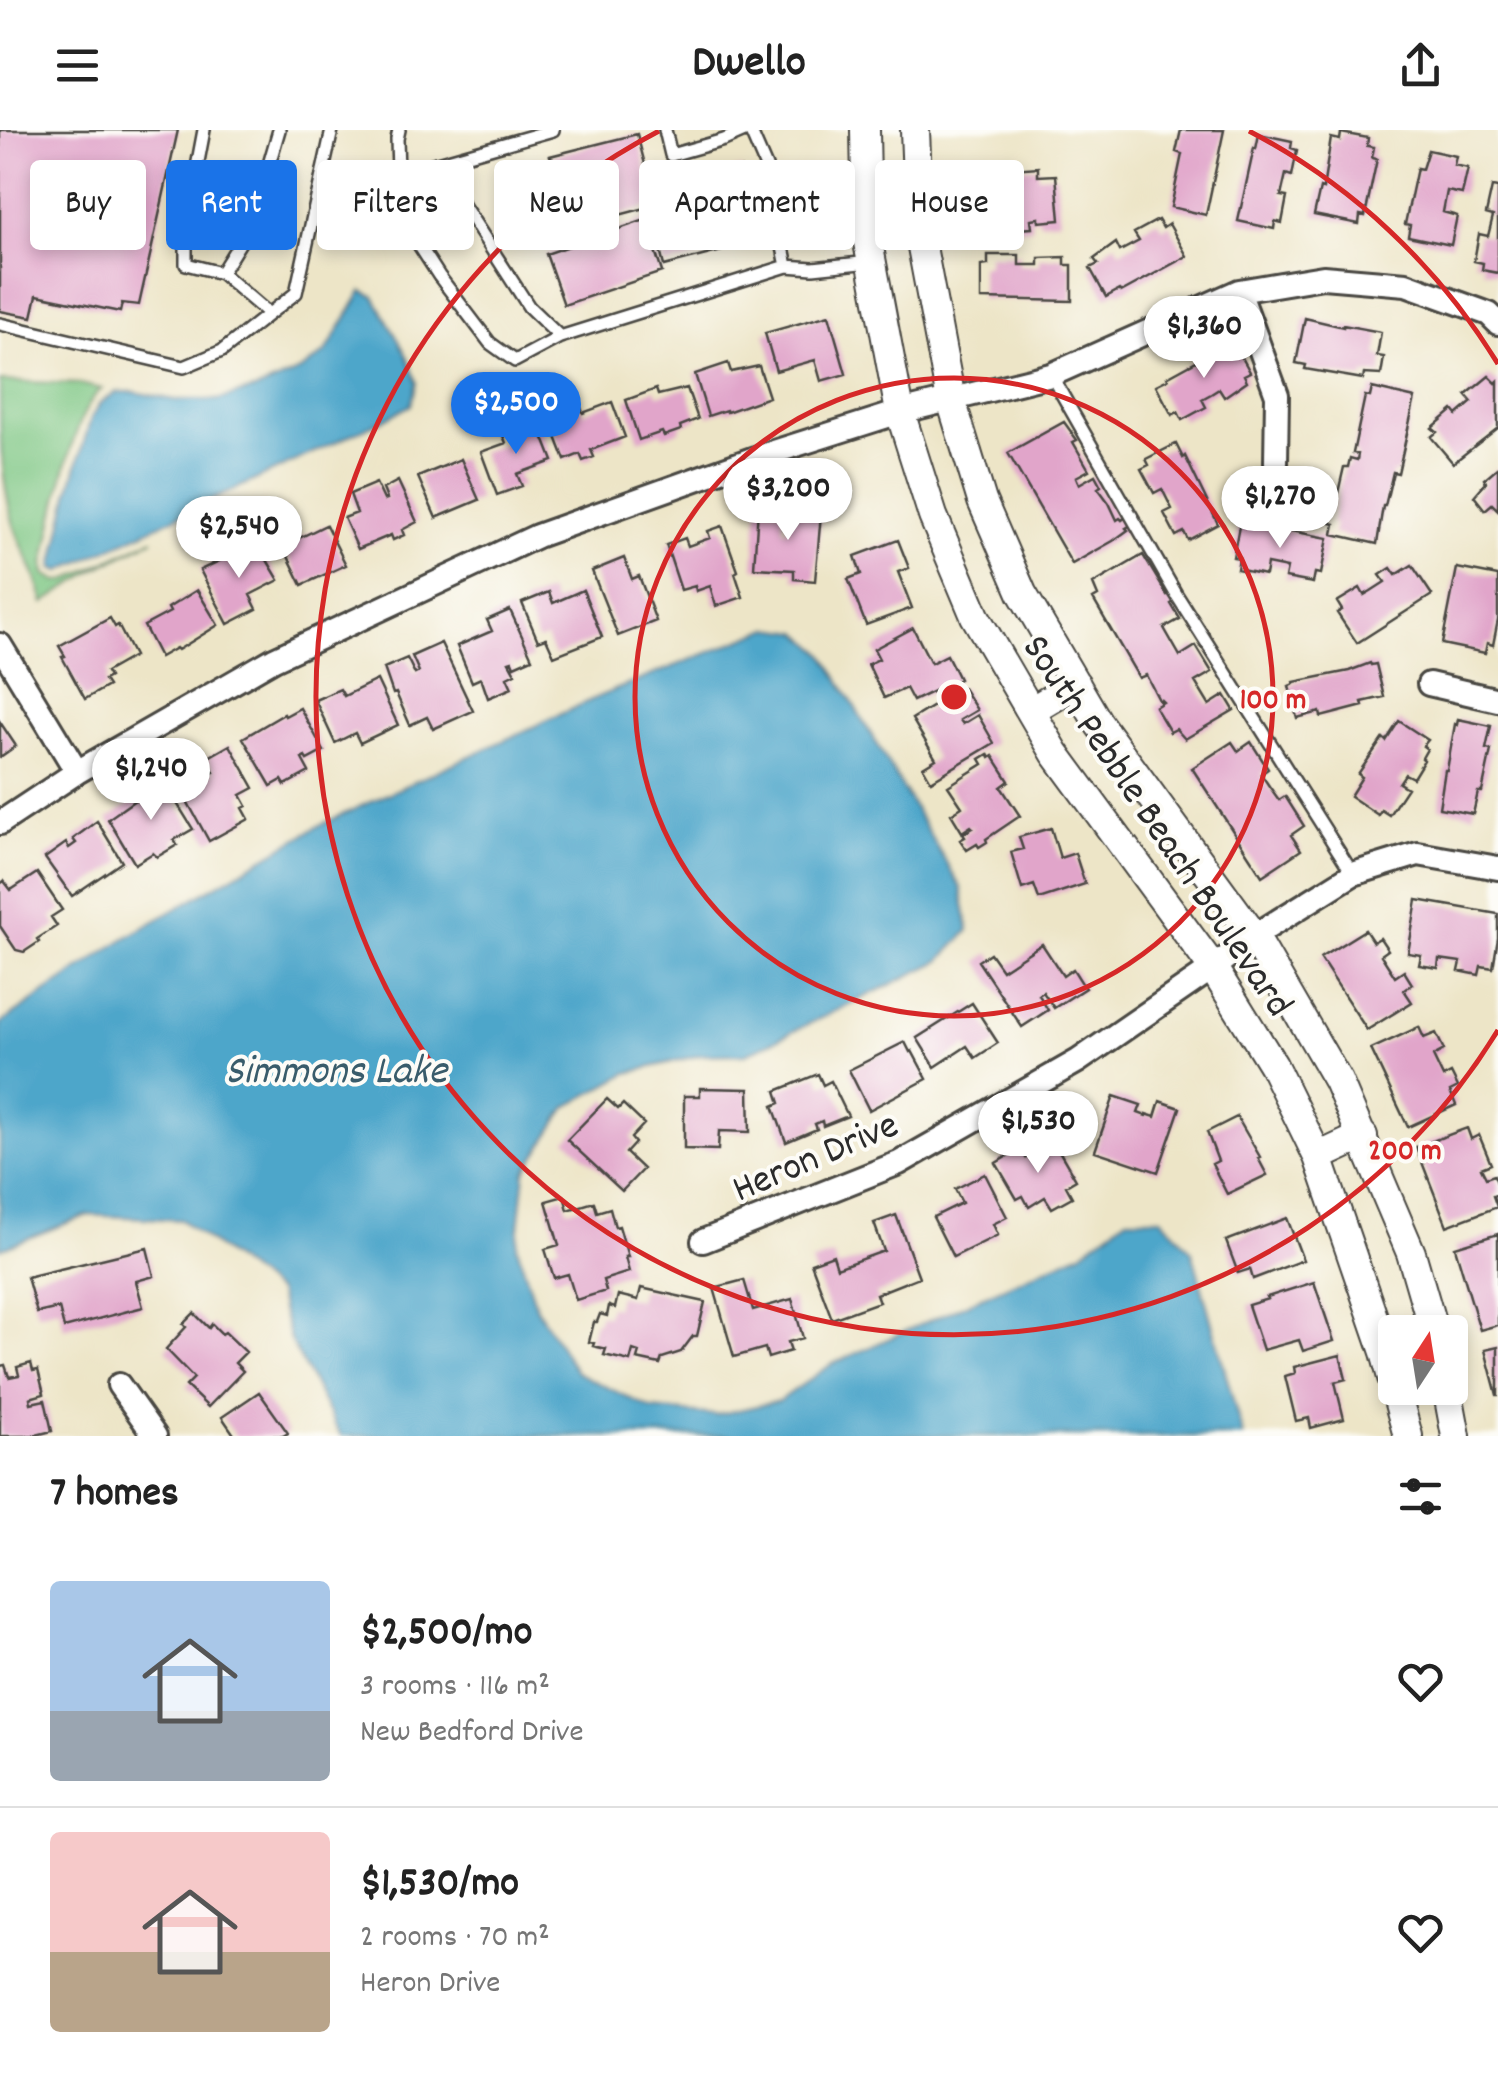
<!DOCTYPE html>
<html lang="en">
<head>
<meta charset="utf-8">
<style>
	body { margin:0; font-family:Dekko,sans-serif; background:#f2f2f2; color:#222; height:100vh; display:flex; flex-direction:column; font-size:38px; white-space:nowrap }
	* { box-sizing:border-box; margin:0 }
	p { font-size:32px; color:#767676 }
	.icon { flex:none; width:55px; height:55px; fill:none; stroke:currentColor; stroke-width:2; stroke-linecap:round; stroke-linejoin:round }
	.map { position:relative; height:1306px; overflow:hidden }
	.panel { display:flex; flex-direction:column; background:#fff; flex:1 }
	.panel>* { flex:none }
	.guide { position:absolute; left:30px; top:30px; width:1440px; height:90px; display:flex; gap:20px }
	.needle { width:65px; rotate:12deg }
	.buttons { position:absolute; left:1378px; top:1185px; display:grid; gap:20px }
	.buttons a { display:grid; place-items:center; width:90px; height:90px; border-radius:10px; background:#fff; box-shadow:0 5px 15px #0003; font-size:50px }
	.price { position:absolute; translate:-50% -85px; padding:0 22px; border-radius:35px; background:#fff; color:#222; font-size:32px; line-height:65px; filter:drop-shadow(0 2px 5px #0008) }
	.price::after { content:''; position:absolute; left:50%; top:60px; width:30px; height:22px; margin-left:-15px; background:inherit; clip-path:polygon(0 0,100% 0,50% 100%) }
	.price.current { background:#1a73e8; color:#fff }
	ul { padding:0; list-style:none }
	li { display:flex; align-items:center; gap:30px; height:250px; padding:0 50px }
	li+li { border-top:2px solid #e0e0e0 }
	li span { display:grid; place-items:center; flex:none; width:280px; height:200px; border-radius:10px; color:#555 }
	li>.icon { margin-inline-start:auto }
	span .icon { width:120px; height:120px; fill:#fffc; stroke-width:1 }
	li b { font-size:42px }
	h2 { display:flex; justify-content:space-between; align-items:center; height:120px; padding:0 50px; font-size:42px }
	.chip { padding:0 35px; border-radius:10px; background:#fff; box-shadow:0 5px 15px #0003; font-size:35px; line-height:90px }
	.chip.current { background:#1a73e8; color:#fff }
	header { display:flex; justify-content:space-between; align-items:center; height:130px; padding:0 50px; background:#fff; font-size:45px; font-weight:800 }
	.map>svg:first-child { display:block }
	.green { fill:#7dc683; stroke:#547857; stroke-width:2.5 }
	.water { fill:#4da6ca; stroke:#3c687a; stroke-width:2.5 }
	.building { fill:#e1a5ca }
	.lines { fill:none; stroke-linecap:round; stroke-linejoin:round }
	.service-casing { stroke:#484742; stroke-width:16 }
	.minor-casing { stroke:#484742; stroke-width:28 }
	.tertiary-casing { stroke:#484742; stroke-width:32 }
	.service { stroke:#fff; stroke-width:11 }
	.minor { stroke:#fff; stroke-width:22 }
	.tertiary { stroke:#fff; stroke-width:28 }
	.ring { fill:none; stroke:#d62828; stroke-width:5 }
	.labels { text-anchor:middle; stroke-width:8; stroke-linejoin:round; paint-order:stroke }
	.street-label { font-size:40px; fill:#2b2b2b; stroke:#fdfcf7 }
	.water-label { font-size:42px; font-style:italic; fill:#395c6b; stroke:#fdfcf7 }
	.centre { fill:#d62828; stroke:#fdfcf7; stroke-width:5 }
	.ring-label { font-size:30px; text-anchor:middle; font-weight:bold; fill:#d62828; stroke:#fdfcf7; stroke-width:8; stroke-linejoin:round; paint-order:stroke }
</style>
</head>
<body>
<header><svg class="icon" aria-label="menu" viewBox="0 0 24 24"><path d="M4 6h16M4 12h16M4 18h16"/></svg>Dwello<svg class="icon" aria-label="share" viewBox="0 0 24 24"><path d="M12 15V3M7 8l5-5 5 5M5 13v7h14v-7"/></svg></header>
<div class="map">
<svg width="1498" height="1306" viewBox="0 0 1498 1306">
	<rect width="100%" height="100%" fill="#fdfcf7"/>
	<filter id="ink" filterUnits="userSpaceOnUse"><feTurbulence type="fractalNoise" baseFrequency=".01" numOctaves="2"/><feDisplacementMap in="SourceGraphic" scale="20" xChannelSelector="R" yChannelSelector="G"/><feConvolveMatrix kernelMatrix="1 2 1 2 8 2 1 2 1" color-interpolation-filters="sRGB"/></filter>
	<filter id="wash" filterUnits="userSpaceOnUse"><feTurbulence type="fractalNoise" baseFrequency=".0048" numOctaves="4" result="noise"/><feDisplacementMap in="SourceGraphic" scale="40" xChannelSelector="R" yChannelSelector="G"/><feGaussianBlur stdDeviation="2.25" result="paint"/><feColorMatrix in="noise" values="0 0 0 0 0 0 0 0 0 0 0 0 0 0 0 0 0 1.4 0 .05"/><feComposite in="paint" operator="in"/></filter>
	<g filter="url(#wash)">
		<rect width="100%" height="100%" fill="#ede5c7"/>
		<path class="green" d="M0,251L80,254L102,259C72,278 52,398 44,436L45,444L58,451H65L154,409L94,440L44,473C37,444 22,420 13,392C0,346 0,299 0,251Z"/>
		<path class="water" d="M362,161L374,166L407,226L417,252L411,275L387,288L61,441L53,438L70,359L91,288L100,273L117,262H135L174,270H217L261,258L302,240L326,222Z
			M770,498L799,502L824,524L961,758L969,800L940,831L746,924L700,925L628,943L567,977L525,1042L517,1117L537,1179L576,1242L652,1279L716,1285L779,1271L832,1234L1082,1122L1127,1088H1162L1192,1121L1243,1306H341L290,1210L277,1162L181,1090L88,1085L0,1119V894L122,810L322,694L600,566Z"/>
		<g id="blocks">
			<path class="building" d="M0,0H178L139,175L122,173L120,182L37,165L32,187L0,181Z
				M1181,0H1224L1206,85L1171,77L1182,24L1176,22Z
				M1341,3L1368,8L1367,16L1374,17L1372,28L1377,29L1365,86L1360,85L1359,94L1314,85L1320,58L1323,59L1331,8L1340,10Z
				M637,4L652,61L741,38L760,111L664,136L649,77L570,98L568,91L543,97L545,104L519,111L504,48L553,35L550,26Z
				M1259,4L1292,11L1291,18L1297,20L1292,46L1286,44L1281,66L1287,67L1282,93L1275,91L1274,99L1238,91L1254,18L1256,19Z
				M1428,20L1456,26L1454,35L1468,38L1462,64L1447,61L1443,82L1457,86L1451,115L1408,106L1410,95L1405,94L1417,38L1422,39Z
				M1038,37V46L1056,45L1060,90L1039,92V88L1031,89L1032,98L990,101L986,41Z
				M1492,57L1498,58V143L1482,140L1483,133L1474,131L1479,104L1488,106L1493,86L1486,84Z
				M645,90L662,142L564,175L546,124Z
				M1158,90L1163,98L1169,94L1187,126L1121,162L1119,160L1106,167L1090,138L1098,134L1094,129L1116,113L1120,121L1139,111L1134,103Z
				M988,125H1019V135H1039V128L1065,127V135H1072V171L981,169V136L988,135Z
				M829,185L846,244L821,251L815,230L776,241L765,203Z
				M1305,188L1343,197V195L1381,202L1377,226L1384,227L1381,245L1364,244L1363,249L1305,239L1306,235L1296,233Z
				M1234,213L1250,242L1244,245L1247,251L1224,267L1219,259L1211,264L1202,269L1206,277L1182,290L1178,282L1172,285L1156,255L1168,249L1167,247L1220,218L1221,220Z
				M728,233L731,242L759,236L769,267L727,282L726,280L708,286L695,244Z
				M1489,246L1496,253L1498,251V298L1453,333L1431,307L1437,302L1432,298L1453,280L1457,285L1472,272L1466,265Z
				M687,258L698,289L680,296L681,300L664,306L662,302L639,310L626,270L656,259L658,265Z
				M1372,258L1415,268L1398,343L1393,342L1385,376H1383L1377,414L1333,404L1335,394L1331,393L1344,337H1348L1350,328L1357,330L1358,324L1353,323L1365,266L1370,267Z
				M612,272L625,307L591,320L594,327L583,331L580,324L565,330L553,299L569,293L565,281L580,275L583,283Z
				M526,292L531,302L540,298L553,331L517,344L522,356L497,365L481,322L506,313L501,301Z
				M1064,292L1077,310L1073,312L1089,340L1076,347L1079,354L1095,345L1101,356L1098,358L1109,373L1117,390L1120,388L1122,390L1126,387L1131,395L1126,398L1128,400L1113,411L1072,434L1008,323Z
				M1176,314L1183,328L1185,326L1218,394L1188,410L1184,402L1176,406L1164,383L1172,379L1162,359L1154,363L1141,339L1149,335L1146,329Z
				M461,329L479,370L436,388L418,347Z
				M1498,337V380L1492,374L1485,380L1474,366L1486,352L1484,349Z
				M398,351L417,392L402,400L404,405L393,410L391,405L358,419L344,388L357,383L350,364L376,353L384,370L387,369L383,359Z
				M758,378L784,380L783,399H787L788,382L821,384L815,451L794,449V440L754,438Z
				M1240,391L1328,408L1321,444L1315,443L1313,453L1285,448L1287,438L1267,434L1265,445L1237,439L1239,428L1233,427Z
				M326,395L346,435L302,455L283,416Z
				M722,396L738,441L735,443L743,467L716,476L710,456L696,461L695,456L681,460L666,415L685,408L688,416L710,408L708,401Z
				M898,410L909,438L898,442L912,478L866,495L848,449L861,444L855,426Z
				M257,413L279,450L250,465L257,479L228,494L200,440Z
				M1143,425L1167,465L1171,463L1176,471L1171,474L1180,489L1164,498L1180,526L1196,516L1212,542L1195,552L1209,575L1225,565L1234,580L1185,609L1176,599L1170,602L1155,577L1163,572L1161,570L1160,572L1146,545L1139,548L1093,469L1098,466L1093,454Z
				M624,428L632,449L639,446L656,491L618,506L592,441Z
				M1412,435L1432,465L1357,513L1337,483L1342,480L1337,472L1360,458L1364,465L1371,461L1385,452L1380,445L1391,438L1396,445Z
				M1457,438L1498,446V490L1493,515L1487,513L1485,523L1442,514Z
				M197,460L218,495L178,520L176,518L160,527L144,496L170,482L168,478Z
				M583,460L602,507L554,526L546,508L538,511L522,473L549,462L553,473Z
				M510,480L532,528L514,536L512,531L509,532L515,543L507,547L512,558L488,568L481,548L472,552L457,516L492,501L487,490Z
				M110,488L115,497L118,495L134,526L106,542L109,547L104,550L108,556L85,569L62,527L65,526L59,516Z
				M913,498L931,533L947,525L959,549L913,571L906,558L884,568L868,534L879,529L874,519Z
				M441,513L473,581L433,599L427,587L410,595L396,563L393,564L384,538L407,528L415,544L419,542L412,526Z
				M1370,533L1371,535L1376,534L1384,567L1362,572L1363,576L1321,587L1320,582L1297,588L1289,556L1294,554V552L1349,541Z
				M377,550L398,595L360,613L355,603L335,613L315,570L340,559L344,566Z
				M963,558L977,580L960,590L963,594L978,585L994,613L931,651L923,637L936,629L912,589Z
				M300,578L324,621L307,630L305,627L302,629L309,642L285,655L282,650L271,656L243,608L284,584L285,586Z
				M1458,589L1491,596L1486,619L1491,620L1482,662H1478L1473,684L1439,678L1445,640H1447L1455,594L1457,595Z
				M1399,591L1428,610L1423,616L1427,619L1422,628L1424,630L1413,648L1405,644L1399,653L1407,658L1389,685L1381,680L1378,685L1350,666L1362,647L1358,644L1383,608L1386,611Z
				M0,592L16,616L0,627Z
				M1232,612L1238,621L1251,612L1268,639L1261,644L1269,656L1279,670L1285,666L1304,696L1291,705L1301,720L1262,746L1192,638Z
				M230,615L254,658L241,665L247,676L243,678L249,689L209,711L181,660L214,642L207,628Z
				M988,624L990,628L993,626L1009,651L1001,657L1020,686L986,709L987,712L979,717L977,714L967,720L960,710L965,707L963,704L973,698L971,696L962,702L951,684L962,677L948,656L983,634L980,629Z
				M162,649L193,699L174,710L177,715L157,727L153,723L135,734L108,689L142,665L141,663Z
				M97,691L122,732L72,766L45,728L66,713L69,718L76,713L73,709Z
				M1051,698L1060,728L1075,723L1085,754L1039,769L1034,755L1022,759L1011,722L1023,719L1019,707Z
				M37,743L62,780L51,787L57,796L37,809L39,812L24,822L16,820L0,796V754L4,751L11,760Z
				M1417,770L1498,784V808L1493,838L1481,836L1479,845L1459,841L1461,832L1439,829L1438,838L1419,835L1421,825L1408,823Z
				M1365,800L1373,812L1380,808L1388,820L1381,825L1395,847L1404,841L1412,854L1404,860L1412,872L1367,900L1320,828Z
				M1042,814L1063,846L1073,839L1085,858L1054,878L1043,862L1039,865L1048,880L1022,897L978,831L990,823L1002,840Z
				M972,873L998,913L975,928L967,916L935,937L917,908Z
				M1419,897L1424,908L1436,903L1444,920L1433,926L1443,947L1451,943L1458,957L1450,961L1456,975L1408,997L1371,919Z
				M905,912L910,922L912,921L927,949L869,980L849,940Z
				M818,944L823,955L831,951L848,986L823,996L822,991L815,994L817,999L786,1012L773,976L780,973L776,961Z
				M700,958L749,959L750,1002L719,1001L718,1020L684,1019V966H700Z
				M1114,966L1141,975L1138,983L1146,986V984L1155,987L1160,971L1180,978L1158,1042L1095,1021Z
				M607,969L618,979L623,974L644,994L631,1008L635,1013L626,1023L643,1039L622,1061L567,1010Z
				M1237,987L1260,1027L1258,1028L1267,1045L1227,1064L1212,1034L1218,1031L1207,1002Z
				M1467,998L1471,1009L1479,1005L1491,1034L1481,1038L1486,1048L1494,1045L1498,1055V1064L1493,1066L1497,1077L1447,1096L1416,1017Z
				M1054,1012L1076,1050L1066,1056L1072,1067L1052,1078L1045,1067L1029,1077L1023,1066L1017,1069L996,1033L1021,1018L1026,1028Z
				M985,1044L1007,1087L993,1094L998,1105L953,1127L933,1087L962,1073L955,1059Z
				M564,1066L568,1080L594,1072L597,1082L610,1078L615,1097L619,1096L628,1127H625L629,1142L603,1150L606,1161L576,1170L568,1144L554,1148L545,1119L559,1115L546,1071Z
				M896,1085L919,1147L876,1164L879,1172L832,1189L811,1133L833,1125L837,1138L884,1121L874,1093Z
				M1287,1088L1303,1130L1253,1149L1250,1139L1238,1143L1226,1111Z
				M1498,1104V1195L1480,1200L1455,1117Z
				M147,1118L154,1146L136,1151L143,1177L64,1198L59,1178L37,1183L27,1147Z
				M744,1150L753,1180L792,1169L803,1208L788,1212L791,1221L768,1228L765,1218L734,1227L714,1158Z
				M1314,1152L1334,1211L1303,1221L1299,1210L1263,1220L1248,1175L1268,1169L1267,1167Z
				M641,1158L705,1172L697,1206H693L681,1222L662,1228L660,1234L637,1229L639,1222L633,1220L630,1231L604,1225L606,1219L593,1216L594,1213L589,1212L594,1192H597L600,1184L607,1186L609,1176L615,1178L618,1165L638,1170Z
				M194,1183L209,1198L212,1194L222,1204L225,1202L246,1222L235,1233L243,1241L208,1277L186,1256L194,1248L166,1219L186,1197L183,1194Z
				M1498,1217V1265H1497L1485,1220Z
				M1340,1225L1346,1249L1335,1252L1344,1289L1311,1298L1309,1288L1296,1291L1285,1246L1295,1243L1294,1237Z
				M31,1233L33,1241L38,1240L44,1264L30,1268L31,1273L45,1270L52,1301L32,1306H0V1236L5,1235L9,1247L19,1245L17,1237Z
				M259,1262L288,1303L283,1306H235L222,1287Z"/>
		</g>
	</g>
	<g filter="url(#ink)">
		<use href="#blocks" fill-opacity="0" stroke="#484742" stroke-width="2.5"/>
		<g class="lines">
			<g class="service-casing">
				<path id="service" d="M204,0L186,95V134L221,143L269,184L296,163L332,0
					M665,0L671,25L724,10L747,0
					M750,0L766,37L787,136
					M436,33L529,177L560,207L787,136L813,138L870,132
					M323,40L367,49L430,35L553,0
					M398,42L397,9L399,0
					M375,47L439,146L490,213L515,231L560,207
					M221,143L252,93L279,0
					M0,194L184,237L222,221L269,184
					M1051,245L1176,464L1353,744"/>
			</g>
			<g class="minor-casing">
				<path id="minor" d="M1239,161L1277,265L1276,333
					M0,515L77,642
					M1429,554L1498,570
					M0,693L77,642L274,529L537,406L755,328L900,282L1051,245L1239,161L1323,147L1406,154L1489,184L1498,193
					M703,1111L899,1033L1078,931L1213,838L1254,806L1353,744L1418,724L1498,738
					M119,1255L155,1306"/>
			</g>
			<g class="tertiary-casing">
				<path id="tertiary" d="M865,0L867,107L900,282L933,386L975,486L1055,623L1213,838L1273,935L1318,1027L1385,1222L1408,1306
					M915,0L919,101L951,270L982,371L1022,463L1099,594L1254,806L1338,951L1411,1123L1434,1202
					M1031,581L1076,554
					M1318,1027L1363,1006
					M1447,1258L1456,1306"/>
			</g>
			<use href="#service" class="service"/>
			<use href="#minor" class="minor"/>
			<use href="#tertiary" class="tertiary"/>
		</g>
	</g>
	<g class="ring">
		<circle cx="954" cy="567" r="319"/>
		<path d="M1498 900A638 638 0 1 1 659 1M1249 1A638 638 0 0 1 1498 234"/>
	</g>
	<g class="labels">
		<g class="street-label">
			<text transform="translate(1160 694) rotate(56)" y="14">South Pebble Beach Boulevard</text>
			<text transform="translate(814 1024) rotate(-23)" y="14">Heron Drive</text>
		</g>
		<g class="water-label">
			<text x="336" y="952">Simmons Lake</text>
		</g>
	</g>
	<circle cx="954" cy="567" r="15" class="centre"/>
	<g class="ring-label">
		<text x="1273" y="578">100 m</text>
		<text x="1405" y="1029">200 m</text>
	</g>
</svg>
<div class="buttons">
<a><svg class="needle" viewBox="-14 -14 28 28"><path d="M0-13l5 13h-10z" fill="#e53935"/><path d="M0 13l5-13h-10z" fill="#767676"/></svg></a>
</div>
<b class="price" style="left:1204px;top:251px">$1,360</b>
<b class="price current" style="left:516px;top:327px">$2,500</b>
<b class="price" style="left:788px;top:413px">$3,200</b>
<b class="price" style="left:1280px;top:421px">$1,270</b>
<b class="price" style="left:239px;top:451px">$2,540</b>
<b class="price" style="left:151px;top:693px">$1,240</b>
<b class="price" style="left:1038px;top:1046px">$1,530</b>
<div class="guide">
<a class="chip">Buy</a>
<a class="chip current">Rent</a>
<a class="chip">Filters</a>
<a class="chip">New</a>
<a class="chip">Apartment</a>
<a class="chip">House</a>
</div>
</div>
<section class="panel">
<h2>7 homes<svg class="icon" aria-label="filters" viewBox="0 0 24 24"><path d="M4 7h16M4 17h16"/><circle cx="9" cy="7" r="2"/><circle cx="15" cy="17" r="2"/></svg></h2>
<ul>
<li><span style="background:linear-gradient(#a9c7e8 65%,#9aa5b1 0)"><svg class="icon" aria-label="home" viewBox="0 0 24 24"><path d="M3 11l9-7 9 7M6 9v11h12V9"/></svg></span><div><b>$2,500/mo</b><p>3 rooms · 116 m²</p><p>New Bedford Drive</p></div><svg class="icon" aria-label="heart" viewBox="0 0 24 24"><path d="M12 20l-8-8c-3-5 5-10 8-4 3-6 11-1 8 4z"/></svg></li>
<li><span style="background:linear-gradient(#f6c9c9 60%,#b9a48a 0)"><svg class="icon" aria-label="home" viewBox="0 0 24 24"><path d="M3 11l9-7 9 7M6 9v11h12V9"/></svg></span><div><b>$1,530/mo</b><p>2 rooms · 70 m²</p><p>Heron Drive</p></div><svg class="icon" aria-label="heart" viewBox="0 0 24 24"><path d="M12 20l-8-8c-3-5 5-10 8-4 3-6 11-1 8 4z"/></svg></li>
</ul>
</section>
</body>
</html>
